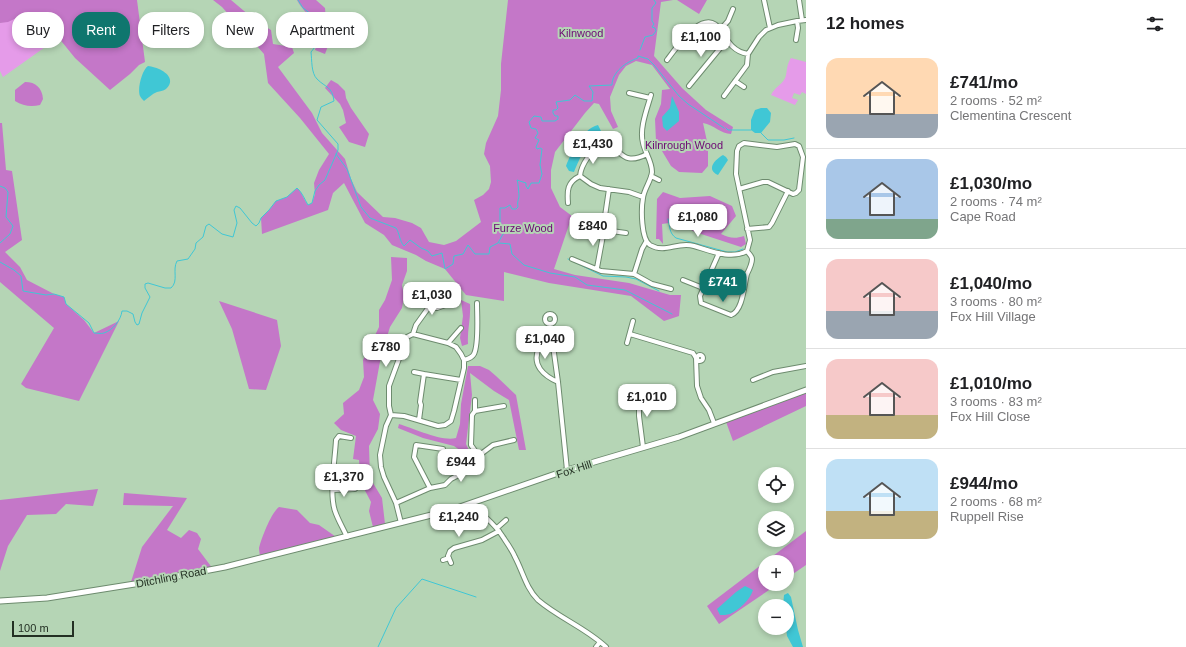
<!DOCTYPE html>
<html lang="en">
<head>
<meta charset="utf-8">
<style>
	body { margin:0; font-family:Arial,sans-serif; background:#f2f2f2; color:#202124; height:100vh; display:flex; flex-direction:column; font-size:15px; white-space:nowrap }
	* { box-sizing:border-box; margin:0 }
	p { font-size:13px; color:#757577 }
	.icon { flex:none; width:22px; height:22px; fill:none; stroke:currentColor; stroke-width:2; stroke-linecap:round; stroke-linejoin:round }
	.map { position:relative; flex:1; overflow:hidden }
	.panel { display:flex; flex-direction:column; background:#fff; width:380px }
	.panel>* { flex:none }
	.banner { position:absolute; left:12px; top:12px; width:380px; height:36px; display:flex; gap:8px }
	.controls { position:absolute; left:758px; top:467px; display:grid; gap:8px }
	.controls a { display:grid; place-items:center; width:36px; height:36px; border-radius:50%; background:#fff; box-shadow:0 2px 6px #0003; font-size:20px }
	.scale { position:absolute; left:12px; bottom:10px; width:62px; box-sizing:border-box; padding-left:4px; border:2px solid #233023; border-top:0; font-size:11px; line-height:14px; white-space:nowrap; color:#233023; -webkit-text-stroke:3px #b5d5b5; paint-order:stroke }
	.price { position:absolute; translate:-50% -34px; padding:0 9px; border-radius:8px; background:#fff; color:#222; font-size:13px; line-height:26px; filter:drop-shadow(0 1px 2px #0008) }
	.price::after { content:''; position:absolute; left:50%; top:24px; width:12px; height:9px; margin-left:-6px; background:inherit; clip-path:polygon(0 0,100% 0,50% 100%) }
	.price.on { background:#0f766e; color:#fff }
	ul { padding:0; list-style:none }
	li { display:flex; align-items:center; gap:12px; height:100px; padding:0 20px }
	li+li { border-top:1px solid #e0e0e0 }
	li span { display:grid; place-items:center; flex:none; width:112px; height:80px; border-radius:12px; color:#555 }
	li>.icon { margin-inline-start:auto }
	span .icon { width:48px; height:48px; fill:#fffc; stroke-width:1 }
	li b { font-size:17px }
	h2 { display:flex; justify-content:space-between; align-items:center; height:48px; padding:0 20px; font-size:17px }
	.chip { padding:0 14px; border-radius:16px; background:#fff; box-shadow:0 2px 6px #0003; font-size:14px; line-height:36px }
	.chip.on { background:#0f766e; color:#fff }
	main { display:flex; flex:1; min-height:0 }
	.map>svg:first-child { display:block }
	.green { fill:#e59be9 }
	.forest { fill:#c477c8 }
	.water { fill:#40c7d5 }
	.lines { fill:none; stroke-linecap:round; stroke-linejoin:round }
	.stream { stroke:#40c7d5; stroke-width:1 }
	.minor-casing { stroke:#6d8b6e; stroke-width:6 }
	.major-casing { stroke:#6d8b6e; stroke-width:7 }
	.minor { stroke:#fff; stroke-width:4 }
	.major { stroke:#fff; stroke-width:5 }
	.labels { text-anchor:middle; stroke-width:4; stroke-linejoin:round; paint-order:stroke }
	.park-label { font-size:11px; fill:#6d0874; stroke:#b5d5b5 }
	.street-label { font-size:11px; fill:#233023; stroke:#b5d5b5 }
</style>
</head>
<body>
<main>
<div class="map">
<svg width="806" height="647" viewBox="0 0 806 647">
	<rect width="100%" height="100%" fill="#b5d5b5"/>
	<path class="green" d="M20,16L48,45L3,77L0,71V23Z
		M791,58L806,62V94L802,92L800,95L794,93L792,98L798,100L795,105L771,95C775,87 780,86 784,80C788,74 785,67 791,58Z"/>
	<path class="forest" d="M0,0H137L145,62L139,65L130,74L110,90L75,58L41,16L25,14L8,22L0,23Z
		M213,0H231L256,21L271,30L273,44L292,47L294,53L278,67L312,113L322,133L345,159L351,179L357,192L383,217L395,218L412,223L421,228L429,242L444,245L456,241L481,222L474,200L483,195L489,189L491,182L490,166L484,154L486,143L498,116L501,90V64L508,0H673L661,2L654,56L682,88L706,110L733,127L731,134C721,134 714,125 703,123L708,146V166L702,173L679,172L671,166L656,141L655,119L661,104L662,90L670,89L652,65L636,61L626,66L619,75L610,97L611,111L618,127L613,129L599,104L594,103L585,113L555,152L551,170V188L560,207L572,216L554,269L575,275L629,283L670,295H681L679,316L664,321L631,296L549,283L504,272V301L466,295L445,269L426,261L416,255L392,245L384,235L365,223L344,183L333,193L328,210L262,234L261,218L269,210L276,201L287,197L297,188C302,192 304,200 308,205L312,203L315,194L314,183L319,170L329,154L300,118L268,83L264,54L222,7Z
		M297,0H316L325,8L328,46L325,54L315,50C326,23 307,19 297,0Z
		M677,0H707L699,14Z
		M331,80L338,84L345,91L346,98L351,108L369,134L365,147L349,142L339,127L346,123L343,110L340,104L325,88Z
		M25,82C36,82 42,88 43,99L40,105C31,107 23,106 15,101V90Z
		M0,123H2L6,170L12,171L22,240L5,252L20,267L27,280L54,294L64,297L66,304L84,320L94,333L119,321L79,401L26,388L21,384L54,328L0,282Z
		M663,192L680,198L710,196L732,206L736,216L721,234C729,238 735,239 744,236L746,244L741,247L695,232L676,222L662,224L663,244L659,239H656L657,199Z
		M391,257L407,258V271L402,285L404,296L402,308L390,327L381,356L373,400L380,414L378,429L369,446L370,478L382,498L385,524L373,527L369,511L371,502L361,483L359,460L353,459L356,436L341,430L334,423L344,414L343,403L359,390L364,377L363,360L379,327V310L385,300L392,280Z
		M461,300L470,304C471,318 467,331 468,344L462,346L460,338L463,316Z
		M219,301L277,320L281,346L266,390L249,389L232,329Z
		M468,366H480L489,370L496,376L516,395L526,450H519L509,400L494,391L470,373L472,395L466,444L472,457L468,461L461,451L454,446L423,438L398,428L399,424C413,428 442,442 456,438L460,424L461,404Z
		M806,390V406L733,441L725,419Z
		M98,489L93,506L66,504L56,514L27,515L8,546L0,571V500Z
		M124,493L187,498L167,530L181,538L189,530L197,533L201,539L198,549L213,569L130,585L142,547L173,506L123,505Z
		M279,507L297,510L310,523L319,525L339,539L260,558C260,554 259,551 259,548C262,537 271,513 279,507Z
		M806,531V565L787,578V562H765V584H778L719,624L707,606Z"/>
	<path class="water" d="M148,66C158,67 179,76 166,89C163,91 160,91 157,92C152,94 148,98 144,101C143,100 141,98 140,96C137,89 142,70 148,66Z
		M672,96L679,112V121L667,131L663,127L662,117L670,108Z
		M761,108H767L771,113L770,122L761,133H755L751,130V120L755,110Z
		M598,125L603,135C587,139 580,158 574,172L569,171L566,166C572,151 581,130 598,125Z
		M723,155L726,157L728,160L718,175C705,169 716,159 723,155Z
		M745,586L753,590C750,600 739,610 730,614C727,615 723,615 720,615L717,609L736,592Z
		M788,593L791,597L798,630L803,647H793L787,636L786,628H787V606H783L784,595Z"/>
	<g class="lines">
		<path class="stream" d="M640,50L645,37L653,35L656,31L655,28L652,27L654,24L652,21V8L656,3L654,0
			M726,128L728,130H751
			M761,133L768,140H784L794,138
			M336,154L347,169L361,207L370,218L396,228C400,234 399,240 404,246L410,240L421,248L428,251L432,256L442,253L445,269L453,264L454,256L463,254L468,245L475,254H489L490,247L498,243L503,234L507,232L505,231L501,232L499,230L500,228L503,227L500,222V208H505L510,205L512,209H516L518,207C517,203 518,201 519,197C519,195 518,181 517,180L526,183V186L528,189L531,183H539L542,174L540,165L542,149L540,148L537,149L536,147L539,140L535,138L538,133L536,129L531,128L529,122L534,116L541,117L542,121H555L558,119V116H555L553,113V110H556L558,108L556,102L570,100L575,95L584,101H592L593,92L589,86L612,85C612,72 626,62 638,58V56L648,59L654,65L679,96L688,104L724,128
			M0,186L5,188L8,192L6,217L13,226L10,234L0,243
			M668,219C670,227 669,233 676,238L727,252H735L743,249
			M499,243L510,244L512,254L524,265L550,273L575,277L587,285L625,290L672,314
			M568,259L603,276L626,277L636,279L659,291
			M0,262L14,270L21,276L23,291L46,295L54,294L64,297L66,304L89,323L94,333C97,333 101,334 104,333C113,330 121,320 122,311H127L133,314L135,322L137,325L139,324L142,313L150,297L145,288V284L148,283L165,288H171C179,281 172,270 177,261L188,259L195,249L196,243L203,237L206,226L209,224L222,234L233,237L237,223L234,210L236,206L240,208L252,223L256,226L259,223L261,218L269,210L276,201L287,197L297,188C302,192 305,200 308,205L312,203L315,191L319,185L325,180L338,150V144L317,120L321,107L334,101C332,86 326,88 317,79C311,73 312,60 311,52L319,42L316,23L311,14L303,8L298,0
			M378,647L396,608L422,579L476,597"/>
		<g class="minor-casing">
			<path id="minor" d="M764,0L770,28
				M799,0L802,20
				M720,30L728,21L733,9
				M796,40L798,28L797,21
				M667,60C677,47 705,4 721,31C728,42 734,52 748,54
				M735,81L744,87
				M689,86L726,41
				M629,93L650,98
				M651,95C647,109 639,129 643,143C645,153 652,161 652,172C651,181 644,189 643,198C641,209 641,239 650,245C666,254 677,241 694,246C711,251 731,260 747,251L750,240L736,174L737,151L739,146L744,143L777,147L795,144L799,146L803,157
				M724,96L747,65L748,54L759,37L766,30L778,25L797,21L806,20
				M651,176L659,180
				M739,189L763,182H768L793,194L796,193L799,190L803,157
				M643,197L629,192L600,188L591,184L580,176C581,164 592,150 602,143C622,146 620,168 647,154
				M568,203C567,191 567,182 580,176
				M604,223L609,189
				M586,228L604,230L597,268
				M747,229L769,227L772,223L788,191
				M604,230L626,233
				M719,253L700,296L701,303L731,315C743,311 744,285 747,274C749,270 752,264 752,259C752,256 749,254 747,251
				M572,259L601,271L634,274L652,284L671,289
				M634,274L642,249L646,242
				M683,280L703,288
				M545 319a5 5 0 1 1 10 0a5 5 0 1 1-10 0Z
				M550,324L558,382L567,470
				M630,334L693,353L696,358L697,386L701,398L709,410L714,423
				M552,335C550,336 546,338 544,339C542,341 540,345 539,348C531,365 544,376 558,382
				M448,343L461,328
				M627,343L633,321
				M697 358a3 3 0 1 1 6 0a3 3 0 1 1-6 0Z
				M464,360C468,359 472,358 474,354C479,344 477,315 477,303
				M414,372L424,374
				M753,380L773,372L806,366
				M639,390V416L643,447
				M475,400V411L472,415L471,445L478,455
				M475,411L504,406
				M391,415L404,416L438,426L445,425L451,421L454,411L464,368V360L461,354L456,347L448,343L413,334
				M419,420L421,405L420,402L424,374L461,380
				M430,488L414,457L416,445L443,449
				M333,490L355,489
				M396,503L430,488L445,485L451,479L470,469L473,460L493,445L514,440
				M472,503C482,516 494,522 503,537C507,543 512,550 515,557C523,572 526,588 538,600C559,618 586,628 606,647
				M401,523L396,503L384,477L381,467L380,455L386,426L391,415L389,406V386L407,337L413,334L416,325L429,307L437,308L451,303
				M497,528L506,520
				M347,537C343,528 338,520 335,511C329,494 335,459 336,440L339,436L351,438
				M443,560L449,558
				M451,563L448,556L450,551L454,548L482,540L499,531
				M596,647L600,642"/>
		</g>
		<g class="major-casing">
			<path id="major" d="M0,601L47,598L141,583L225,567L451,510L567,470L679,437L806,390"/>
		</g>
		<use href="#minor" class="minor"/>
		<use href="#major" class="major"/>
	</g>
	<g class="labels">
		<g class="park-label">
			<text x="581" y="37">Kilnwood</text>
			<text x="684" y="149">Kilnrough Wood</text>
			<text x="523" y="232">Furze Wood</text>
		</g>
		<g class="street-label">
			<text transform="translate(574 469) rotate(-18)" y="4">Fox Hill</text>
			<text transform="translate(171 577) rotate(-11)" y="4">Ditchling Road</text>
		</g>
	</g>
</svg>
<div class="controls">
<a><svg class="icon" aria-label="locate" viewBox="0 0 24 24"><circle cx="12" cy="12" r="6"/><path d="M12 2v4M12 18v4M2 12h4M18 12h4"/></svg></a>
<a><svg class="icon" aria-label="layers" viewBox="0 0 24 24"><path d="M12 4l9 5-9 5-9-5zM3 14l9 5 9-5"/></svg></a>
<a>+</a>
<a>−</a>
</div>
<div class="scale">100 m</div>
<b class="price" style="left:701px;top:58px">£1,100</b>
<b class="price" style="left:593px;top:165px">£1,430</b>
<b class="price" style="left:698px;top:238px">£1,080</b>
<b class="price" style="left:593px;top:247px">£840</b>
<b class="price on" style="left:723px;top:303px">£741</b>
<b class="price" style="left:432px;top:316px">£1,030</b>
<b class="price" style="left:545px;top:360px">£1,040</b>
<b class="price" style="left:386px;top:368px">£780</b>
<b class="price" style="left:647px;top:418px">£1,010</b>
<b class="price" style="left:461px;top:483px">£944</b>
<b class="price" style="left:344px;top:498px">£1,370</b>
<b class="price" style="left:459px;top:538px">£1,240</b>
<div class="banner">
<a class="chip">Buy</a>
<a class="chip on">Rent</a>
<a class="chip">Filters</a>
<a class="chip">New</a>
<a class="chip">Apartment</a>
</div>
</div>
<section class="panel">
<h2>12 homes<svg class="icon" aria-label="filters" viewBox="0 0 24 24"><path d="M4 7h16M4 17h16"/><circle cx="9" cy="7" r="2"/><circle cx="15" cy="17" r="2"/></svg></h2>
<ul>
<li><span style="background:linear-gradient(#ffd9b3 70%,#9aa5b1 0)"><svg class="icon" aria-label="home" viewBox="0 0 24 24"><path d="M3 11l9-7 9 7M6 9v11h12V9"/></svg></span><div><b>£741/mo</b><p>2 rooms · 52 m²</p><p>Clementina Crescent</p></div></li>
<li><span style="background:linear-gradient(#a9c7e8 75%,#7fa58c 0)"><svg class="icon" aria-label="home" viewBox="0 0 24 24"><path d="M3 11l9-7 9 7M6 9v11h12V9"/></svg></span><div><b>£1,030/mo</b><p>2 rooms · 74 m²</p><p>Cape Road</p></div></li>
<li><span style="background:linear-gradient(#f6c9c9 65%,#9aa5b1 0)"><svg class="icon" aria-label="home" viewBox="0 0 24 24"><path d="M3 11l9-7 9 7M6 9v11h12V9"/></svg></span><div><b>£1,040/mo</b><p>3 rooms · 80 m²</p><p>Fox Hill Village</p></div></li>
<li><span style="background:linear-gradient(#f6c9c9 70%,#c2b280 0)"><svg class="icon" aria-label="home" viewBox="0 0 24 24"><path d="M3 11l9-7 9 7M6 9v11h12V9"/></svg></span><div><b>£1,010/mo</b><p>3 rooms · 83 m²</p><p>Fox Hill Close</p></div></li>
<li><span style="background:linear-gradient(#bfe0f5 65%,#c2b280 0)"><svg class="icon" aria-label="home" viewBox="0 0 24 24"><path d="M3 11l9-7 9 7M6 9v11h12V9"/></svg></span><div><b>£944/mo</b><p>2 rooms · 68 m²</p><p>Ruppell Rise</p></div></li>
</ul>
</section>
</main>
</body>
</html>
